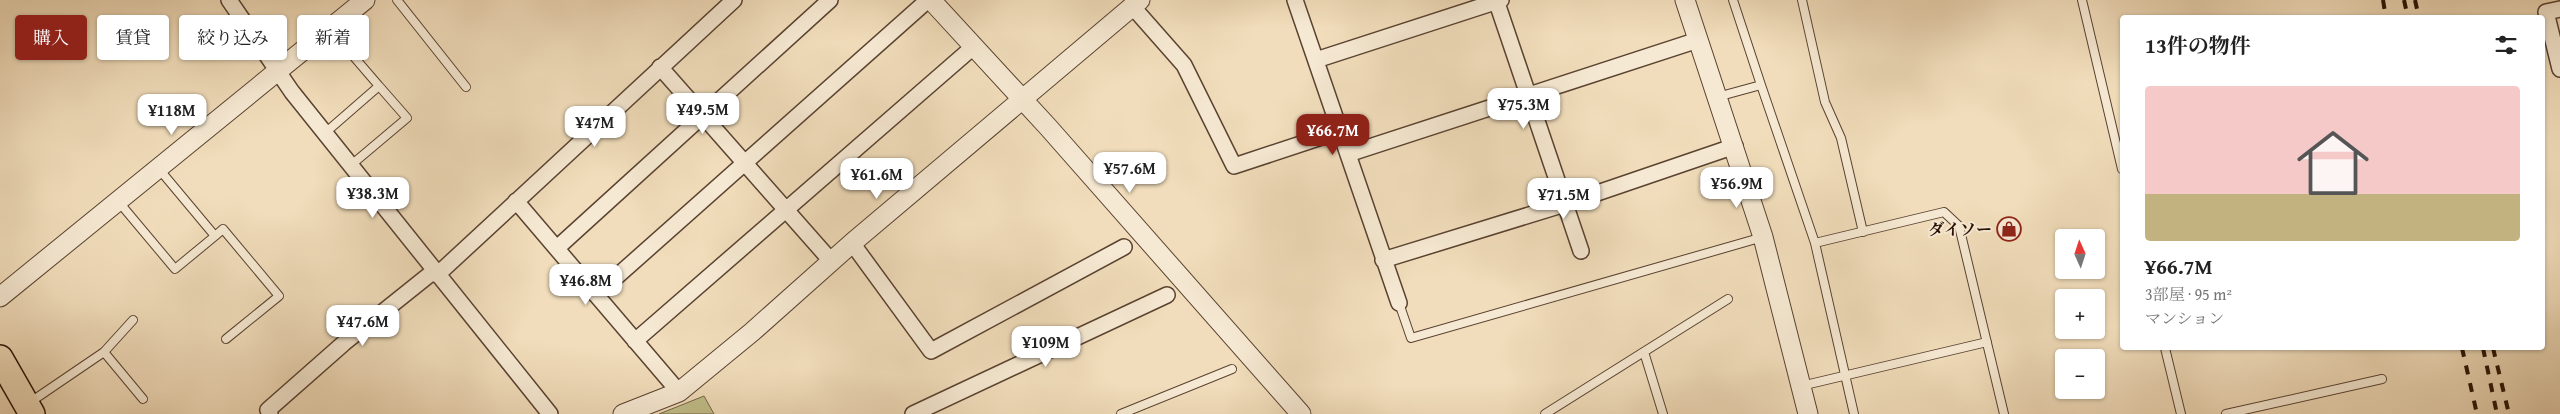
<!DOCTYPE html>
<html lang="ja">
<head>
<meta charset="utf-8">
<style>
	body { margin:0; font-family:"Gentium Book Plus","Noto Serif JP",serif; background:#f6f6f6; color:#222; height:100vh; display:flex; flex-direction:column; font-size:19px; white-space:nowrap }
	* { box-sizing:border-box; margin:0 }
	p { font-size:16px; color:#767676 }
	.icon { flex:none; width:28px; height:28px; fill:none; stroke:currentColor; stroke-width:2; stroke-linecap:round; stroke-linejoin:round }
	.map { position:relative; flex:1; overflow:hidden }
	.panel { position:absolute; left:2120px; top:15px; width:425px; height:335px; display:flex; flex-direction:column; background:#fff; border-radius:5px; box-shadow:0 1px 4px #0004 }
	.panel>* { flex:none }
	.hud { position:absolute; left:15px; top:15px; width:475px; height:45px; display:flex; gap:10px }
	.needle { width:32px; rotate:357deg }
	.tools { position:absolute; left:2055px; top:229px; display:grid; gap:10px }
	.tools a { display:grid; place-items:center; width:50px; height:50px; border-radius:5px; background:#fff; box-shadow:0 1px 4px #0004; font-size:25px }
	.price { position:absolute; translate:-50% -42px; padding:0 11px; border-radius:10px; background:#fff; color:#222; font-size:16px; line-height:32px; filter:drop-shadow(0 1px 2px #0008) }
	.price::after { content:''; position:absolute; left:50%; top:30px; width:15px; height:11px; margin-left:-8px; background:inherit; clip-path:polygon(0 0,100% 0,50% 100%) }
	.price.current { background:#8f2418; color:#fff }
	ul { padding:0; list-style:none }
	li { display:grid; align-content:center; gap:10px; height:265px; padding:0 25px }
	li span { display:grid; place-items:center; height:155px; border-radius:5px; color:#555 }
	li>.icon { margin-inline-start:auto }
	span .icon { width:90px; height:90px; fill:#fffc; stroke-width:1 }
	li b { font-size:21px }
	h2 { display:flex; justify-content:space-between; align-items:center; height:60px; padding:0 25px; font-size:21px }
	.chip { padding:0 18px; border-radius:5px; background:#fff; box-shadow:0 1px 4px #0004; font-size:18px; line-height:45px }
	.chip.current { background:#8f2418; color:#fff }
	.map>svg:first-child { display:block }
	.green { fill:#c1bf8b; stroke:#746746 }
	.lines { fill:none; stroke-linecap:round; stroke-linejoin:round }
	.service-casing { stroke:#594230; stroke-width:10 }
	.minor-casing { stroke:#594230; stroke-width:18 }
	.tertiary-casing { stroke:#594230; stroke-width:21 }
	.trunk-casing { stroke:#260f02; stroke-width:28 }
	.service { stroke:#f6e9d3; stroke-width:8 }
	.minor { stroke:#f6e9d3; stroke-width:15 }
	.tertiary { stroke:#f6e9d3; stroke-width:19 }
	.trunk { stroke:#f1ddbb; stroke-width:25 }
	.rail { stroke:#260f02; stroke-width:4; stroke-dasharray:9 9; stroke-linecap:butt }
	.labels { text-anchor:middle; stroke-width:4; stroke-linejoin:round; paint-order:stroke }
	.poi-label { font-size:16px; font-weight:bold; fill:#260f02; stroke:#f6e9d3; text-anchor:end }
</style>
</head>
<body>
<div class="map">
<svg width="2560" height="414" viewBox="0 0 2560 414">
	<rect width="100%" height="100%" fill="#f1ddbb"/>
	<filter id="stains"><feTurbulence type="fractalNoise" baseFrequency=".004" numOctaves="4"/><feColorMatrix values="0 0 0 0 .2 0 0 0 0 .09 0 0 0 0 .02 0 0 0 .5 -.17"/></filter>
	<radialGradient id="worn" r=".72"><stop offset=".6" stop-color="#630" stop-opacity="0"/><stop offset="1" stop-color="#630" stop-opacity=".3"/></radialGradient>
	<path class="green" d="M704,396L714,414H659Z"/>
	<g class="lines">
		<g class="service-casing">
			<path id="service" d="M397,0L466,87
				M1733,0L1761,85
				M1802,0L1825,102L1841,138L1863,232
				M2082,0L2122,169
				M330,29L379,86
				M1717,97L1761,85L1815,243L1854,414
				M325,133L379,86L407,118L350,166
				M159,169L215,236L223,229L279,296L226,339
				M118,201L175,269L215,236
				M1815,243L1944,212L1959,226L2004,414
				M1399,303L1411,338L1763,237
				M2165,348L2181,414
				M104,352L143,399
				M1644,352L1663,414
				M1801,386L1987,342
				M29,403L104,352L133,320
				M1121,414L1232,369
				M1545,414L1728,299
				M2226,414L2382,379"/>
		</g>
		<g class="minor-casing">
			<path id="minor" d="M229,0L292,92L550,414
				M1295,0L1399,303
				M1496,0L1581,251
				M1132,6L1184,65L1234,166L1340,131
				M2560,9L2546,12L2560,69
				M1316,60L1501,0
				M660,67L832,262
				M1348,154L1698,40
				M516,201L679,392
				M852,243L931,351L1124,247
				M557,248L830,0
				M1383,260L1565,204L1735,146
				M437,275L734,0
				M596,295L928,0
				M635,341L972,48
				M270,414L268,410L344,343L434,271
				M913,414L1167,295"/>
		</g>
		<g class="tertiary-casing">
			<path id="tertiary" d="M931,0L1048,127L1301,414
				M1685,0L1763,237L1808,414
				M0,297L365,0
				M623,414L679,392L752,332L852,243L1140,0"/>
		</g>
		<g class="trunk-casing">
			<path id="trunk" d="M0,358L32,414"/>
		</g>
		<use href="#service" class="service"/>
		<use href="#minor" class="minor"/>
		<use href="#tertiary" class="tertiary"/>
		<use href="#trunk" class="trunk"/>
		<path class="rail" d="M2383,0L2386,18
			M2404,0L2408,18
			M2415,0L2419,18
			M2462,348L2477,414
			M2483,348L2497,414
			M2493,348L2509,414"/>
	</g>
	<defs>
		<g id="shop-ring" transform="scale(1.25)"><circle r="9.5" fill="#f6e9d3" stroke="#8f2418" stroke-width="1.5"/><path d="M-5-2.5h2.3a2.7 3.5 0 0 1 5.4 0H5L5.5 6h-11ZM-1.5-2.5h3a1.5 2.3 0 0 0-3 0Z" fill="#8f2418"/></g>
	</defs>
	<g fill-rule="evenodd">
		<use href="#shop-ring" x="2009" y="229"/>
	</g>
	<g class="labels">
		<g class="poi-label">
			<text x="1992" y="235">ダイソー</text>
		</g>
	</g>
	<rect width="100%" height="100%" filter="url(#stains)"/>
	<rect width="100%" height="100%" fill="url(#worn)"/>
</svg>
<div class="tools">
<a><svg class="needle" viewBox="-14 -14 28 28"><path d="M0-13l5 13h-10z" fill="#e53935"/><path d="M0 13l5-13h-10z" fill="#767676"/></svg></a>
<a>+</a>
<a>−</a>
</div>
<b class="price" style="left:1524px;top:130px">¥75.3M</b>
<b class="price" style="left:703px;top:135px">¥49.5M</b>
<b class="price" style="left:172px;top:136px">¥118M</b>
<b class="price" style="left:595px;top:148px">¥47M</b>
<b class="price current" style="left:1333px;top:156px">¥66.7M</b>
<b class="price" style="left:1130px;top:194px">¥57.6M</b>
<b class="price" style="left:877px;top:200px">¥61.6M</b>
<b class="price" style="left:1737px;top:209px">¥56.9M</b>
<b class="price" style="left:373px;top:219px">¥38.3M</b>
<b class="price" style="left:1564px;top:220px">¥71.5M</b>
<b class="price" style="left:586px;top:306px">¥46.8M</b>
<b class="price" style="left:363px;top:347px">¥47.6M</b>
<b class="price" style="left:1046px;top:368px">¥109M</b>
<div class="hud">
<a class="chip current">購入</a>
<a class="chip">賃貸</a>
<a class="chip">絞り込み</a>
<a class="chip">新着</a>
</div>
<section class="panel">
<h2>13件の物件<svg class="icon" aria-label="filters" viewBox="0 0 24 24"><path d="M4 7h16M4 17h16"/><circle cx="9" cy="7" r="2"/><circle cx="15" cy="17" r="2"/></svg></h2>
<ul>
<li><span style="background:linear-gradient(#f6c9c9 70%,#c2b280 0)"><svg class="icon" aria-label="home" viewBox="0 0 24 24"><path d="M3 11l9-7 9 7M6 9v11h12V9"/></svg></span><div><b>¥66.7M</b><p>3部屋 · 95 m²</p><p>マンション</p></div></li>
</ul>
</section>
</div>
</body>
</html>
